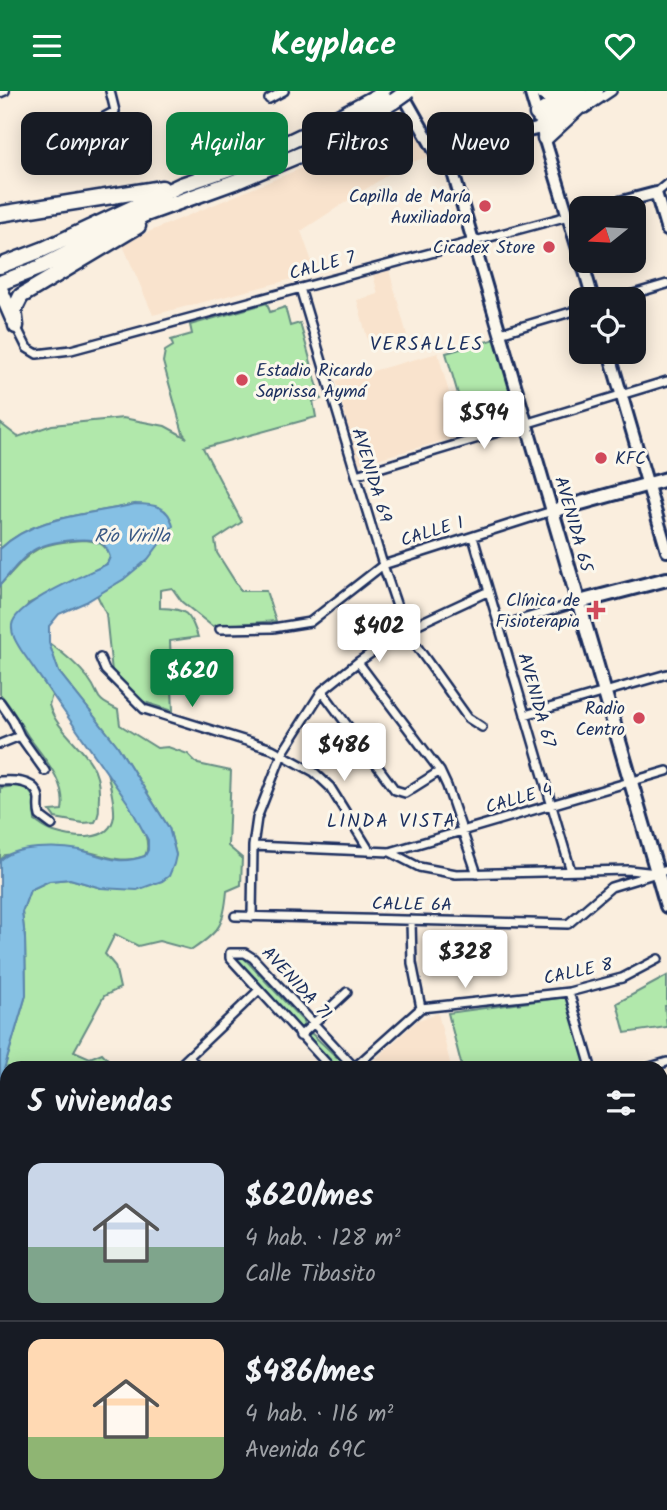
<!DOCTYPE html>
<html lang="es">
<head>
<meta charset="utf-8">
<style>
	body { margin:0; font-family:Kalam,sans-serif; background:#20242c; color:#f1f3f6; height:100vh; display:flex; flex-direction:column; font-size:26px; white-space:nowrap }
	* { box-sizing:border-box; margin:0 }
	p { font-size:23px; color:#9ea1a6 }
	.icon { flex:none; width:38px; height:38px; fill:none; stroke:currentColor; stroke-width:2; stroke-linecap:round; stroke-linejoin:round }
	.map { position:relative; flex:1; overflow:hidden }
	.sheet { position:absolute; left:0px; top:970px; width:668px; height:450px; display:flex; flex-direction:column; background:#171b24; border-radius:21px 21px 0 0; box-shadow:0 4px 18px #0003 }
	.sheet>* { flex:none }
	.hud { position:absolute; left:21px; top:21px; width:626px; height:63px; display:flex; gap:14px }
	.needle { width:46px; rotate:252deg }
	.tools { position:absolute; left:569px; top:105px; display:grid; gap:14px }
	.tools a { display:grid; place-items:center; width:77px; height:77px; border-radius:14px; background:#171b24; box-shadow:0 4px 18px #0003; font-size:35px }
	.price { position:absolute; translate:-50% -60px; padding:0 16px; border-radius:7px; background:#fff; color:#222; font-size:23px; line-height:46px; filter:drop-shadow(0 2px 4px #0008) }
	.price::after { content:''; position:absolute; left:50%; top:42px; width:21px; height:16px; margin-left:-10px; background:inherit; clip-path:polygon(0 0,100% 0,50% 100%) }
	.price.selected { background:#0b8043; color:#fff }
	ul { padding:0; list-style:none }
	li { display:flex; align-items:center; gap:21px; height:175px; padding:0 28px }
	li+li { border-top:2px solid #363941 }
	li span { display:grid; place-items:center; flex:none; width:196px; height:140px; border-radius:14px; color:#555 }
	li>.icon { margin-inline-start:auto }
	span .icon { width:84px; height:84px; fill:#fffc; stroke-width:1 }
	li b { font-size:30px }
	h2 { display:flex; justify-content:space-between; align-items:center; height:84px; padding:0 28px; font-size:30px }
	.pill { padding:0 24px; border-radius:14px; background:#171b24; box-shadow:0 4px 18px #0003; font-size:24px; line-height:63px }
	.pill.selected { background:#0b8043; color:#fff }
	header { display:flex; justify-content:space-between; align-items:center; height:91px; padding:0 28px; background:#0b8043; color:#fff; font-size:32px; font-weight:600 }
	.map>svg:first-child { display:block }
	.built { fill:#f9e3cd }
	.green { fill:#b1e8ab; stroke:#668c84; stroke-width:2 }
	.water { fill:#85c0e4; stroke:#5b86ae; stroke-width:2 }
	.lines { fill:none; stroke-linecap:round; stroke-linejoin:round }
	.street-casing { stroke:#1b2f5e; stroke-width:12 }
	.secondary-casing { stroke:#1b2f5e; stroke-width:16 }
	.primary-casing { stroke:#1b2f5e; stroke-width:18 }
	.highway-casing { stroke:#1b2f5e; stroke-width:19 }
	.street { stroke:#fbf7ec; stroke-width:7 }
	.secondary { stroke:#fbf7ec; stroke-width:10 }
	.primary { stroke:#fbf7ec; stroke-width:12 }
	.highway { stroke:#fbf7ec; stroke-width:14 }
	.highway-bridge-casing { stroke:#1b2f5e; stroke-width:19; stroke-linecap:butt }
	.highway-bridge { stroke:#fbf7ec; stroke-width:14 }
	.poi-dot { fill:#d1495b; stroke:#fbf7ec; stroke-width:2.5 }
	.labels { text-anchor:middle; stroke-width:6; stroke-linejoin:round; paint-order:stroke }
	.poi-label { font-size:18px; fill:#1b2f5e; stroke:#fbf7ec; text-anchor:end }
	.street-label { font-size:18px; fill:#1b2f5e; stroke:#fbf7ec }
	.neighbourhood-label { font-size:19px; letter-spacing:2px; fill:#1b2f5e; stroke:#fbf7ec }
	.water-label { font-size:19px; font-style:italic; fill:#3b5a86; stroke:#fbf7ec }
</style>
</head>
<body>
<header><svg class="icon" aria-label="menu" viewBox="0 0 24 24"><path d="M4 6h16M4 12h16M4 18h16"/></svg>Keyplace<svg class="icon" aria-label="heart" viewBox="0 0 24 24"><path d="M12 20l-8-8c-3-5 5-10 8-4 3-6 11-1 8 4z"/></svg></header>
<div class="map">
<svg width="667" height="1419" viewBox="0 0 667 1419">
	<rect width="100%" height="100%" fill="#faeede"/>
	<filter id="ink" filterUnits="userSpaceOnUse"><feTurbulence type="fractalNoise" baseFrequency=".0143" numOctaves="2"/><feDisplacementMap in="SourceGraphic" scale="14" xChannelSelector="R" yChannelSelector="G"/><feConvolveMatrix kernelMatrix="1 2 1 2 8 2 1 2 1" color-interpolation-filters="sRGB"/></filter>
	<g filter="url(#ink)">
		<path class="built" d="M406,24L431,65L403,74L301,140L316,182L153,224L122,152L338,62Z
			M389,179L407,244L369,254L357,209L378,203L373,184Z
			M438,262L461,345L358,373L336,290Z
			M438,922L451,976L368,975L418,929Z"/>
		<path class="green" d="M267,212L270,221L285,216L290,235L300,232L321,308L313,310L316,326L203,357L242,431L215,449L217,462L241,500H266L276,530L212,535L182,511L172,497L160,499V517C187,518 189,521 198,546L170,550L173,620L138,609L112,581L106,523L97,504L124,488L135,413C90,424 35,424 0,458V332L18,346L52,334L123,327L165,335L187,347L183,342L163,271L165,260L173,255L171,249L192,243L190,234Z
			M499,247L521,326L469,341L446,262Z
			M85,449C99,451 105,452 110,466L107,473L28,513L14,546L52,604L49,614C60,650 101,660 99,705C98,716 101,721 95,731L83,732L55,727L50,720L62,719C67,691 43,666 28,645C19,631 12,616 0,603V494C33,458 34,452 85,449Z
			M49,552C63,562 77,573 88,587C103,607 91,606 118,619L120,634L157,657L168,656L188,663L198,673L231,680L228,755L242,767L241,794L227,800C224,834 220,840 192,859L159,850L138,855L115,843L105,863L115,875L120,897L104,905L74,960L90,967L102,962L115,976H7V1190L0,1166V992L26,904L25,847L22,821L30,799L49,790L70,788L101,797L162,790L168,785L176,764L169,737L117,654L59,581Z
			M106,677C118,695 157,744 145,765C116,775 103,761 76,759C53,757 28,762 5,764L0,770V697L15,695L27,697L34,707L35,730C41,734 47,739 54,741C73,747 110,753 114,725C115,713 109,689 106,677Z
			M234,865L243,866L303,930L304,935L300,937Z
			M667,885V915H665L667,936L625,942L617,912Z
			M567,906L587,976H462L448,922Z
			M310,941L342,971L344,976H335L309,946L308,943Z
			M0,1309L7,1312V1385L0,1377Z
			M51,1412H131L138,1419H53Z
			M267,1412H419C442,1416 470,1407 491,1419H265Z"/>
		<path class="water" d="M135,413C154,413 169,415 173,435L148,468L124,488L86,511L59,523L49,535V552L59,581L117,654L169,737L176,764L174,773L169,785L162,790L137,799L101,797L70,788L49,790L30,799L22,821L25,847L26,904L0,992V770C13,754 60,755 80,759C92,762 105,768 118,769C127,770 136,768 145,765L148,759V749L128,712L21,559C16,551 11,543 12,534C15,512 87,483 107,473L110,466C108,461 107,456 102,452C88,444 43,451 31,461C19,469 10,483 0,494V458C35,424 90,424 135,413Z
			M0,1166L7,1190V1260L0,1250Z"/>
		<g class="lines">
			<g class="street-casing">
				<path id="street" d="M0,2L5,0
					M269,8L284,0
					M585,18L612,0
					M88,35L115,20L110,0
					M656,102L667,93
					M300,197L383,474L405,539L468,627L482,636
					M616,208L667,193
					M16,235L27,257L37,263L71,259L568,125
					M500,242L581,218
					M356,384L667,290
					M473,446L571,780
					M500,535L579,511
					M220,538L273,537L310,531L383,474L552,420
					M100,567L105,579L144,618L272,658L314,681L330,696L369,759
					M358,571L440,680L447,695L477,783
					M322,600L395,699L405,702L440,680
					M0,611L13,630L20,645L45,680
					M525,624L667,583
					M0,653L20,645
					M0,690C14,689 37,689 39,708C39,714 38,719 40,725L52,734
					M253,755L390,761L667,680
					M390,761L419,776L456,783L629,779L657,782L667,779
					M235,825L568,833L611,796L657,782
					M252,826L253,755L257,727L282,663L322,600L358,571L405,539L489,500
					M411,829L412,872L421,917
					M569,901L591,976
					M300,945L347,901
					M189,966L198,976
					M178,976L259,899
					M330,976L230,867V862H245L253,867L354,976
					M355,976L421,917L569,901L622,887L658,868
					M650,976L667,971
					M667,1099L664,1106L667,1112
					M662,1138L667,1144
					M662,1232L667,1238
					M662,1284L667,1279
					M662,1316L667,1322
					M662,1338L667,1337
					M0,1418V1419"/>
			</g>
			<g class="secondary-casing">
				<path id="secondary" d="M401,0L436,62L541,37
					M530,0L538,27
					M543,43L581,168
					M447,61L552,420
					M599,117L656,102L667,139
					M582,170L593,208
					M609,261L667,460"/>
			</g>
			<g class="primary-casing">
				<path id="primary" d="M667,388L552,420L667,815
					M579,511L667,488
					M662,1359L667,1358
					M254,1419L257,1412"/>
			</g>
			<g class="highway-casing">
				<path id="highway" d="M540,0L552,7L566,3
					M537,23L579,0
					M541,37L556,22L576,10
					M545,47L596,0
					M0,123L162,97
					M0,175L44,158L181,94L245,72L314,39L387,0
					M0,192L41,176L143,124L237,90L321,55L394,10
					M0,198L13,228
					M16,235L14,219L21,205L138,135"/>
			</g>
			<use href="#street" class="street"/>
			<use href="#secondary" class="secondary"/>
			<use href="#primary" class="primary"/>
			<use href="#highway" class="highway"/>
			<g class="highway-bridge-casing">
				<path id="highway-bridge" d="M394,10L408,0"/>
			</g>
			<use href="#highway-bridge" class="highway-bridge"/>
		</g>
	</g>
	<g class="poi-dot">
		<circle cx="485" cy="115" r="7"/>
		<circle cx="549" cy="156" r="7"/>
		<circle cx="242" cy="289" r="7"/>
		<circle cx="601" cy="367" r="7"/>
		<path d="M592.5 508.5h7v7h7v7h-7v7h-7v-7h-7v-7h7z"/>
		<circle cx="639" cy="627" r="7"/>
	</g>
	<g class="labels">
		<g class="poi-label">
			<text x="471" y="111">Capilla de María<tspan x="471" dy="21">Auxiliadora</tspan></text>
			<text x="535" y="162">Cicadex Store</text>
			<text x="256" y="285" text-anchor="start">Estadio Ricardo<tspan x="256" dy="21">Saprissa Aymá</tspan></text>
			<text x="615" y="373" text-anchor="start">KFC</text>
			<text x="580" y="515">Clínica de<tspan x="580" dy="21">Fisioterapia</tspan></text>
			<text x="625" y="623">Radio<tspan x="625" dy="21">Centro</tspan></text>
		</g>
		<g class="street-label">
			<text transform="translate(322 174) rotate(-15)" y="6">CALLE 7</text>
			<text transform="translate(372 384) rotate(73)" y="6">AVENIDA 69</text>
			<text transform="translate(574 433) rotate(74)" y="6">AVENIDA 65</text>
			<text transform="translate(432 440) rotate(-17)" y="6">CALLE 1</text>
			<text transform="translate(537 609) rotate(74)" y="6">AVENIDA 67</text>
			<text transform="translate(519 707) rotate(-16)" y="6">CALLE 4</text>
			<text transform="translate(412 813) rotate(1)" y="6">CALLE 6A</text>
			<text transform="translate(578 880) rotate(-12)" y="6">CALLE 8</text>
			<text transform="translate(297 892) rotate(47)" y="6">AVENIDA 71</text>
		</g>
		<g class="neighbourhood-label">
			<text x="427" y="259">VERSALLES</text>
			<text x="392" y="736">LINDA VISTA</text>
		</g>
		<g class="water-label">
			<text x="132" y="451">Río Virilla</text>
		</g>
	</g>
</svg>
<div class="tools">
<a><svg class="needle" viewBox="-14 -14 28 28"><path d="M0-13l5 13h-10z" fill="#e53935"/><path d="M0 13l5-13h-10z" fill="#9ea1a6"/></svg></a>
<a><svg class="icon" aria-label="locate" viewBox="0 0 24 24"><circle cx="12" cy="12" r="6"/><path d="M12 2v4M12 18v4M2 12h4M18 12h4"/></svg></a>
</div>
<b class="price" style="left:484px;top:360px">$594</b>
<b class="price" style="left:379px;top:573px">$402</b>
<b class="price selected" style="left:192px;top:618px">$620</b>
<b class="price" style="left:344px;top:692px">$486</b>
<b class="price" style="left:465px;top:899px">$328</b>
<div class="hud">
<a class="pill">Comprar</a>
<a class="pill selected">Alquilar</a>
<a class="pill">Filtros</a>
<a class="pill">Nuevo</a>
</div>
<section class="sheet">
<h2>5 viviendas<svg class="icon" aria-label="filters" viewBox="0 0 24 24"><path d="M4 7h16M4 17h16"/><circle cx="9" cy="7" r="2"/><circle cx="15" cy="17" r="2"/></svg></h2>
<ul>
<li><span style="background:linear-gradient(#c9d6e8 60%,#7fa58c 0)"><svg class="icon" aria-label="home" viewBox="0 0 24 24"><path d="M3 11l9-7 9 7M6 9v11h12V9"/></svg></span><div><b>$620/mes</b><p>4 hab. · 128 m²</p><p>Calle Tibasito</p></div></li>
<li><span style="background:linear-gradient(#ffd9b3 70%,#8fb573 0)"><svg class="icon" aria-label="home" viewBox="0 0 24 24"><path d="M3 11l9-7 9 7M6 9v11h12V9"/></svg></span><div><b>$486/mes</b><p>4 hab. · 116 m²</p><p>Avenida 69C</p></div></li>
</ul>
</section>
</div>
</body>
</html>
